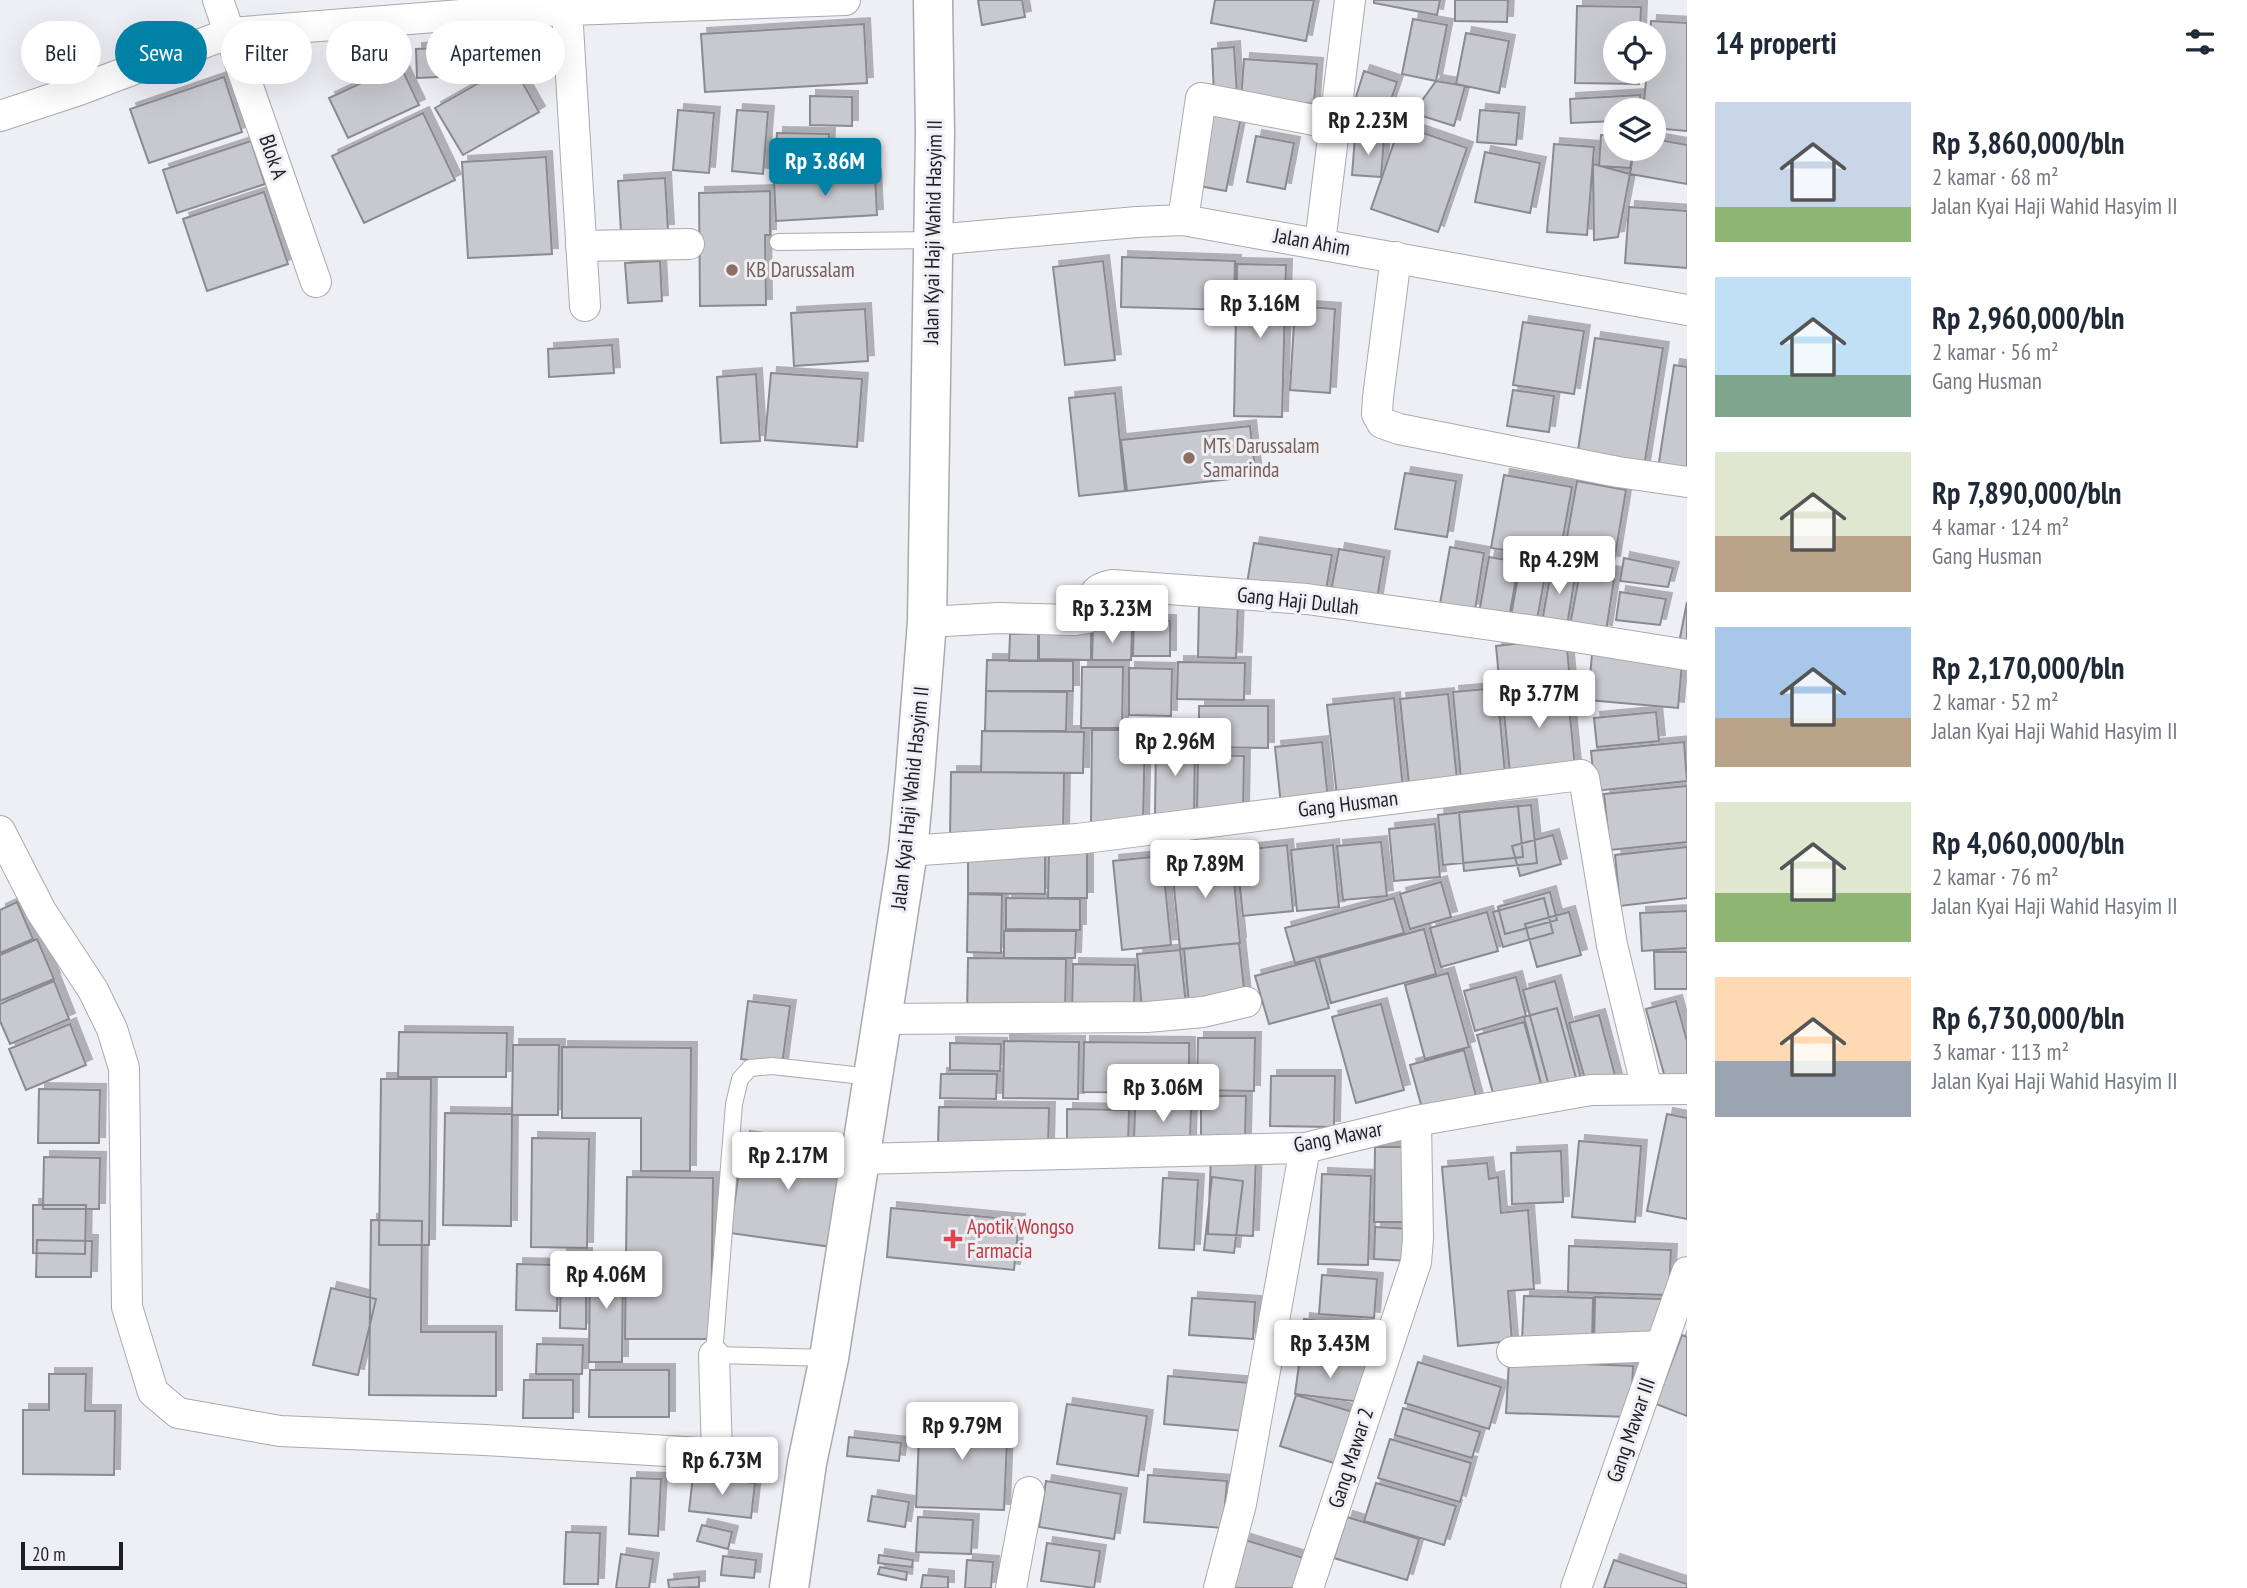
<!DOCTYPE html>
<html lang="id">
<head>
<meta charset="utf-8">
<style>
	body { margin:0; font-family:"PT Sans Narrow",sans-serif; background:#f2f2f3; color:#1f2937; height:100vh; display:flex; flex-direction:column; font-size:26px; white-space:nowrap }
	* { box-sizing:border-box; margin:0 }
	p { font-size:23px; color:#747a83 }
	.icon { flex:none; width:38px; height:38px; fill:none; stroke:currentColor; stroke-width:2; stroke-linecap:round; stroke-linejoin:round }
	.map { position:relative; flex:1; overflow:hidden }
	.panel { display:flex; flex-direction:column; background:#fff; width:560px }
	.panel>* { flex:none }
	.banner { position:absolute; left:21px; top:21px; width:665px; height:63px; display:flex; gap:14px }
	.buttons { position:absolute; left:1603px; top:21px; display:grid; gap:14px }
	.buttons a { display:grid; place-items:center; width:63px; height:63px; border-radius:50%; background:#fff; box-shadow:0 7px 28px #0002; font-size:35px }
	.scale { position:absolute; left:21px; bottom:18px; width:102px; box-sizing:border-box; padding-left:7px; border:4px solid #1f1f22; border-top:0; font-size:19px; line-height:24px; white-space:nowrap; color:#1f1f22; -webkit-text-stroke:5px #eeeef5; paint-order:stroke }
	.price { position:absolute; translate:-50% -60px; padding:0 16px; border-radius:7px; background:#fff; color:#222; font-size:23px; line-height:46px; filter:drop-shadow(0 2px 4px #0008) }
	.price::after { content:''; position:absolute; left:50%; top:42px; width:21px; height:16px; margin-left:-10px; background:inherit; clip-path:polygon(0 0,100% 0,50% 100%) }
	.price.current { background:#0281a6; color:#fff }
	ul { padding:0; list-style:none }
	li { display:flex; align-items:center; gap:21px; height:175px; padding:0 28px }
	li span { display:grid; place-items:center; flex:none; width:196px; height:140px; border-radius:0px; color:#555 }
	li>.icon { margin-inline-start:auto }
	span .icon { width:84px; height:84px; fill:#fffc; stroke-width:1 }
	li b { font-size:30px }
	h2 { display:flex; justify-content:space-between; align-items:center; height:84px; padding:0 28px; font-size:30px }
	.pill { padding:0 24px; border-radius:32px; background:#fff; box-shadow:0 7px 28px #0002; font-size:24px; line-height:63px }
	.pill.current { background:#0281a6; color:#fff }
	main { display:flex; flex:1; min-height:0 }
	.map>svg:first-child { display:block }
	.building { fill:#c8c8cf; stroke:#8a8a90; stroke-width:2; filter:url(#shadow) }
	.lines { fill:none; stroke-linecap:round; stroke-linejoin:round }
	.lane-casing { stroke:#a9a9af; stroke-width:18 }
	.street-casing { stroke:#a9a9af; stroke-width:32 }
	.secondary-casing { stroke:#a9a9af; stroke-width:41 }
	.lane { stroke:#fff; stroke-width:16 }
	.street { stroke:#fff; stroke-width:30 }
	.secondary { stroke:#fff; stroke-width:38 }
	.education-dot { fill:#8d6e63; stroke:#eeeef5; stroke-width:2.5 }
	.health-dot { fill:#e0444e; stroke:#eeeef5; stroke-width:2.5 }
	.labels { text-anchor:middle; stroke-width:6; stroke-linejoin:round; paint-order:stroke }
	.street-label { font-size:21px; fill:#1f1f22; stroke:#eeeef5 }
	.education-label { font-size:21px; fill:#785e54; stroke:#eeeef5; text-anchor:start }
	.health-label { font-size:21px; fill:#be3a42; stroke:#eeeef5; text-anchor:start }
</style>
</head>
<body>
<main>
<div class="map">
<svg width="1687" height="1588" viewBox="0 0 1687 1588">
	<defs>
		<filter id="shadow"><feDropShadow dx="6" dy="-6" stdDeviation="0" flood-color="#0004"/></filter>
	</defs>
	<rect width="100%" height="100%" fill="#eeeef5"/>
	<path class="building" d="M978,0H1022L1025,17L982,25Z
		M1215,0H1314L1306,41L1211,23Z
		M1374,0H1440L1437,15L1374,3Z
		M1455,0H1508L1507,22L1455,21Z
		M1577,6L1641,7L1640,33H1615V72H1639V84L1575,83Z
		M1413,19L1447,25L1436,81L1402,74Z
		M1651,21L1687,23V131L1654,128V110H1643L1647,72H1654V33H1650Z
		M864,24L867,83L705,92L701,34Z
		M1466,33L1509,41L1499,93L1456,84Z
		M482,46L484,75L417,78L416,49Z
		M1234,47L1237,94L1214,95L1212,49Z
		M1244,59L1317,64L1314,104L1241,99Z
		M512,64L539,112L463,155L435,108Z
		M400,65L419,105L348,138L329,98Z
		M1364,71L1397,82L1387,111L1355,100Z
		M224,77L242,132L149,163L130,109Z
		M1436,81L1465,86L1454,126L1413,113Z
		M1640,95L1641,110H1615V121L1571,123L1570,99Z
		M810,96L852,97V126L810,125Z
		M1214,106L1242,112L1226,191L1199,186Z
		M678,110L714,113L709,173L673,170Z
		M737,110L768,112L763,174L732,171Z
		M1480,110L1519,113L1516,145L1477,142Z
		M423,113L455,180L364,223L332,156Z
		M1400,125L1467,148L1438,232L1371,209Z
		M777,133L829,134L828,162L776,161Z
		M1601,135L1615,136V149H1634L1630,168L1599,166Z
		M1256,136L1294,143L1285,189L1247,182Z
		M1355,137L1384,139L1381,177L1352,175Z
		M1654,139L1687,145V184L1630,174L1634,149H1654Z
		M251,141L265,184L177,213L163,170Z
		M1554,144L1594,147L1587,235L1547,232Z
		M1485,152L1540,163L1530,213L1475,202Z
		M546,157L552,254L468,258L462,162Z
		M1593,164L1630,174L1618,237L1594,240Z
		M875,175L877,215L776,221L774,181Z
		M665,178L668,230L621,232L618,181Z
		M770,191V235H765L766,305L700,306L699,193Z
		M264,192L288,264L207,291L183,219Z
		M1629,207L1687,211V268L1625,263Z
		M1122,257L1235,261L1234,310L1121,307Z
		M660,261L662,301L628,303L625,263Z
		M1103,261L1115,360L1065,365L1053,267Z
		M1237,264L1286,265L1282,417L1234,416Z
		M1295,306L1335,309L1330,393L1290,390Z
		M865,309L868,361L794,366L791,313Z
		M1523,322L1584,331L1574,394L1513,385Z
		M1595,338L1663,348L1644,467L1577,457Z
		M612,345L614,373L549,377L548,349Z
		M1674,365L1687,367V479L1657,475Z
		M771,373L862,379L857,447L765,440Z
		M756,374L760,441L721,443L717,377Z
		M1513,390L1554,396L1549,432L1507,426Z
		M1115,393L1125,491L1079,496L1069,398Z
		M1250,426L1256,476L1127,491L1121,440Z
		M1405,473L1456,481L1447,537L1395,529Z
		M1504,475L1572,487L1559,559L1491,548Z
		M1577,481L1626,490L1614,562L1564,554Z
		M1254,543L1332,555L1325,596L1247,583Z
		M1450,547L1484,553L1475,610L1440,604Z
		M1339,549L1384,557L1377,599L1331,591Z
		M1489,557L1519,562L1509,618L1479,613Z
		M1624,558L1673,568L1668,587L1620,581Z
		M1552,566L1576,570L1567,626L1542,622Z
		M1581,567L1615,573L1606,631L1570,625Z
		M1518,577L1544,581L1536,625L1510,621Z
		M1620,592L1666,599L1660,625L1616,620Z
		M1687,602V649L1678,648Z
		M1199,604H1238L1236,658L1198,657Z
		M1134,621H1170V656H1133Z
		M1093,629L1132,630L1131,660H1092Z
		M1039,632H1091V660L1039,659Z
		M1010,634H1038V661H1009Z
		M1566,638L1571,691L1501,699L1496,646Z
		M1592,654L1682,663L1678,708L1588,700Z
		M987,660L1073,661V691H986Z
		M1178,662L1245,663L1244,700L1177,699Z
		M1082,667H1123L1122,728H1081Z
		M1129,668L1172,669L1171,716L1129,715Z
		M1567,686L1575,767L1510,773L1502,693Z
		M1497,688L1505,774L1461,779L1453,692Z
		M986,691L1067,692L1066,731H985Z
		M1448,694L1457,779L1409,784L1400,699Z
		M1394,698L1403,789L1337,796L1327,705Z
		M1199,706H1268V748L1199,747Z
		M1656,712L1659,741L1597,747L1594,718Z
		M1092,730H1145L1143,824L1091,823Z
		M982,731L1084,732L1083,773L981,772Z
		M1156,739H1195L1194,817L1155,816Z
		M1322,742L1328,800L1281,805L1275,747Z
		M1684,742L1687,781L1595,791L1591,751Z
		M1198,755L1244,756L1243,813H1197Z
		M951,772L1064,773L1063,839L950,838Z
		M1687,786V842L1610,850L1604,794Z
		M1531,805L1537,863L1464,871L1459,812Z
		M1518,806L1523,857L1443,865L1438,815Z
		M1435,824L1440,877L1394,881L1389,829Z
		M1553,835L1561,864L1520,876L1512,846Z
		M1381,842L1387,896L1343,900L1337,846Z
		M1287,845L1293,911L1243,916L1236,851Z
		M1333,845L1339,907L1297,911L1291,850Z
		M1687,847V898L1620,906L1615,855Z
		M1231,851L1240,943L1180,949L1171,857Z
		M968,852L1045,853V894L968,893Z
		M1049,852L1087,853V898H1048Z
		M1162,856L1171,945L1122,950L1113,861Z
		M1441,882L1451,917L1410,929L1400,894Z
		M1550,892L1557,920L1505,934L1498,907Z
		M968,894L1002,895L1001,953L967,952Z
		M1006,898L1080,899V930L1006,929Z
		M1394,898L1404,933L1295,963L1285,928Z
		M1544,898L1553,933L1503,947L1493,912Z
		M17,902L33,939L0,953V910Z
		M1687,911V948L1642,951L1640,913Z
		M1487,912L1498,951L1441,967L1430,928Z
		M1569,912L1581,955L1537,967L1525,924Z
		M1424,929L1436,974L1331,1003L1319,958Z
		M1004,931H1076L1075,958H1004Z
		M37,939L54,979L0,1001V955Z
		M1239,943L1245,998L1189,1004L1184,949Z
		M1180,950L1186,1005L1142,1009L1137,954Z
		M1654,952H1687V989H1655Z
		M968,958L1066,959L1065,1016L967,1015Z
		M1315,960L1329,1008L1269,1024L1255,976Z
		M1073,964L1135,965L1134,1012L1072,1011Z
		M1448,973L1469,1047L1425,1059L1405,985Z
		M1516,977L1526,1016L1475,1031L1464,991Z
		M54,981L69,1019L10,1044L0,1021V1004Z
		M1555,981L1582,1082L1550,1090L1523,990Z
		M748,1001L790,1006L782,1065L741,1059Z
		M1676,1001L1687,1041V1079L1667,1085L1646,1009Z
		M1381,1004L1404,1090L1356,1103L1332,1017Z
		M1557,1008L1576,1078L1542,1087L1524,1017Z
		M1599,1015L1616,1079L1587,1086L1569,1023Z
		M1524,1022L1543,1091L1496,1104L1477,1035Z
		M70,1024L86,1065L26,1090L9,1049Z
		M399,1032L507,1033L506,1077H398Z
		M1198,1038H1255L1254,1091L1197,1090Z
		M1004,1041L1079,1042L1078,1099L1003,1098Z
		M1084,1042L1189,1043V1093L1083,1092Z
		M950,1043L1001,1044L1000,1071L950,1070Z
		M513,1045H559L558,1115H512Z
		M562,1047L691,1048L690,1171H641V1118H562Z
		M1464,1050L1477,1100L1424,1115L1410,1065Z
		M941,1074H997L996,1099L940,1098Z
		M1271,1076H1335L1334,1127L1270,1126Z
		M381,1079H431L429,1245H379Z
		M39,1089L100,1090L99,1143H38Z
		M1201,1096H1246L1245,1140L1201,1139Z
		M939,1107L1049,1108L1048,1147L938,1145Z
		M1135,1108H1191L1190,1141L1134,1140Z
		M1067,1109L1129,1110L1128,1145L1067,1144Z
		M445,1113L512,1114L511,1226L443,1225Z
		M1667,1114L1687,1118V1219L1647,1211Z
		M744,1137L845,1151L832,1247L730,1233Z
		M532,1138L589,1139L587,1248L531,1247Z
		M1579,1141L1641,1146L1635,1222L1572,1217Z
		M1375,1147H1412V1222H1374Z
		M1561,1151L1563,1202L1512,1204L1511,1153Z
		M1211,1156L1256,1157L1253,1236L1208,1234Z
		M44,1157L100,1158L99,1209H43Z
		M1487,1163L1489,1179L1498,1177L1501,1213L1528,1210L1534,1289L1508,1291L1512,1341L1458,1346L1442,1167Z
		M1322,1174L1371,1176L1368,1265L1318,1264Z
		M627,1177L713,1178L711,1339H625Z
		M1212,1177L1243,1181L1234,1253L1204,1250Z
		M1163,1178L1198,1180L1194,1250L1159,1248Z
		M33,1205H86L85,1254L33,1253Z
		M891,1208L1019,1220L1014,1270L887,1257Z
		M371,1220L422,1221L421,1332H496V1396L369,1395Z
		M1375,1227L1411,1229L1410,1261L1374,1259Z
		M37,1240L92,1241L91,1277H36Z
		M1569,1246L1671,1250L1669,1295L1568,1292Z
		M561,1254H586V1329L560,1328Z
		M590,1260H623L622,1362H589Z
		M517,1264L558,1265L557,1311L516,1310Z
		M1322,1275L1377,1279L1374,1318L1319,1314Z
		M331,1288L376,1299L358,1375L313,1365Z
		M1524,1296L1593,1298L1592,1343L1522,1341Z
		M1595,1297L1662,1299L1660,1346L1594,1343Z
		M1192,1298L1255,1302L1253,1339L1189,1335Z
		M1304,1319L1378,1328L1374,1357L1301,1348Z
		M1682,1335L1687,1337V1416L1656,1404Z
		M537,1344L583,1345L582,1374H536Z
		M1300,1357L1366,1365L1361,1402L1295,1394Z
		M1509,1361L1633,1366L1631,1417L1506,1413Z
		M1418,1362L1501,1387L1489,1429L1405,1403Z
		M590,1370H669V1417H589Z
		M49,1374H86L85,1411H115L114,1475L23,1474V1410H49Z
		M1168,1376L1250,1383L1245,1431L1164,1424Z
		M524,1380H573V1418H523Z
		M1296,1395L1353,1412L1337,1464L1280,1446Z
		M1067,1404L1147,1416L1138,1476L1057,1464Z
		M1403,1408L1480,1432L1472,1458L1395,1435Z
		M920,1414L1008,1417L1004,1510L916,1507Z
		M849,1437L901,1443L899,1461L847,1456Z
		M1390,1439L1471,1463L1460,1502L1378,1478Z
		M1148,1475L1227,1481L1223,1528L1144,1522Z
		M693,1476L755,1483L751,1518L689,1511Z
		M631,1478L661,1479L658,1536L629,1534Z
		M1046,1481L1121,1494L1114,1539L1039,1527Z
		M1376,1483L1456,1506L1444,1545L1364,1521Z
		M872,1496L909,1502L905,1527L868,1521Z
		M918,1517L973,1520L971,1554L916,1552Z
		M1347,1517L1419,1539L1407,1580L1334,1558Z
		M702,1525L732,1532L728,1549L697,1541Z
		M566,1532L600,1533L598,1584H564Z
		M1245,1540L1310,1560L1301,1588H1230Z
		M1047,1543L1100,1551L1094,1588L1041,1581Z
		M621,1554L653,1559L649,1588H616Z
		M879,1555L913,1560L912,1567L878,1563Z
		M723,1556L756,1560L754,1578L721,1575Z
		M967,1560L993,1562L991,1588H965Z
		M1614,1560L1687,1584V1588H1604Z
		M880,1567L907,1572L906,1580L878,1574Z
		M923,1575L948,1577V1588H921Z
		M699,1577V1587L669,1588L668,1580Z"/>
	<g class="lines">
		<g class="lane-casing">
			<path id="lane" d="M778,242L933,240
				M829,1358L714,1355L734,1104L740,1079L750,1068L772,1066L872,1077"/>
		</g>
		<g class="street-casing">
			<path id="street" d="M218,0L316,282
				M567,10L585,306
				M0,116L79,90L230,33L486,13L845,0
				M1183,220L1201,98L1334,124
				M934,240L1137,222L1183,220L1687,310
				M1320,243L1350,0
				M581,246L689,244
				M1396,257L1378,397L1377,414L1382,423L1399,429L1618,472L1687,482
				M927,622L999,618L1075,620L1087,618C1098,602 1085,590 1112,585L1307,599L1563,635L1687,655
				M0,831L41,911L93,990L112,1029L124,1068L127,1307L153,1392L178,1413L280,1431L485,1440L717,1454L714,1355
				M908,851L1077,839L1581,775L1584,778L1612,945L1647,1089
				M882,1019L1147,1017L1203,1012L1246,1002
				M859,1159L1305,1148L1416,1121L1591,1090L1687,1089
				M1512,1352L1661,1346
				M1011,1588L1029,1492
				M1219,1588L1241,1504L1305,1148
				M1308,1588L1416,1262L1418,1239L1416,1121
				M1576,1588L1687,1272"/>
		</g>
		<g class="secondary-casing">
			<path id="secondary" d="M789,1588L807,1463L829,1358L882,1019L908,851L915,775L927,622L935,133L933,0"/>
		</g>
		<use href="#lane" class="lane"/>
		<use href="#street" class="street"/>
		<use href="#secondary" class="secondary"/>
	</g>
	<g class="education-dot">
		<circle cx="732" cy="270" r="7"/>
		<circle cx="1189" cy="458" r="7"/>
	</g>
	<path class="health-dot" d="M949.5 1228.5h7v7h7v7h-7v7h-7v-7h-7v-7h7z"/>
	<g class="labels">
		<g class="street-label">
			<text transform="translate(273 157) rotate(71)" y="7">Blok A</text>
			<text transform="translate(933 232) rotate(-89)" y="7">Jalan Kyai Haji Wahid Hasyim II</text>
			<text transform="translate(1312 242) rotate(10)" y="7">Jalan Ahim</text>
			<text transform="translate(1298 601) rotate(6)" y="7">Gang Haji Dullah</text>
			<text transform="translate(910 798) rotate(-84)" y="7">Jalan Kyai Haji Wahid Hasyim II</text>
			<text transform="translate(1348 804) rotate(-7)" y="7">Gang Husman</text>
			<text transform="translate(1338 1137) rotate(-11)" y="7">Gang Mawar</text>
			<text transform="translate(1631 1430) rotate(-71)" y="7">Gang Mawar III</text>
			<text transform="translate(1351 1458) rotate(-72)" y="7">Gang Mawar 2</text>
		</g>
		<g class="education-label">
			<text x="746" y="277">KB Darussalam</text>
			<text x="1203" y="453">MTs Darussalam<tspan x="1203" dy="24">Samarinda</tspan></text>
		</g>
		<g class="health-label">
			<text x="967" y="1234">Apotik Wongso<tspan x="967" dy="24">Farmacia</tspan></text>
		</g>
	</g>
</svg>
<div class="buttons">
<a><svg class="icon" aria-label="locate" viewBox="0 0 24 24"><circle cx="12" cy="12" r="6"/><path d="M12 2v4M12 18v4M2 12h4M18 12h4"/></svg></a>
<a><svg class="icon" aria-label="layers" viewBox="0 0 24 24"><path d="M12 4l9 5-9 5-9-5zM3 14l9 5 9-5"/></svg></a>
</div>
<div class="scale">20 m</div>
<b class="price" style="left:1368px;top:157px">Rp 2.23M</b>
<b class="price current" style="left:825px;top:198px">Rp 3.86M</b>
<b class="price" style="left:1260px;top:340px">Rp 3.16M</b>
<b class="price" style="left:1559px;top:596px">Rp 4.29M</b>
<b class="price" style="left:1112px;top:645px">Rp 3.23M</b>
<b class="price" style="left:1539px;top:730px">Rp 3.77M</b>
<b class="price" style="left:1175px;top:778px">Rp 2.96M</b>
<b class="price" style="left:1205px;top:900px">Rp 7.89M</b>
<b class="price" style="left:1163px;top:1124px">Rp 3.06M</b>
<b class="price" style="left:788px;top:1192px">Rp 2.17M</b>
<b class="price" style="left:606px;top:1311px">Rp 4.06M</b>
<b class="price" style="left:1330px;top:1380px">Rp 3.43M</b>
<b class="price" style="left:962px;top:1462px">Rp 9.79M</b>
<b class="price" style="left:722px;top:1497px">Rp 6.73M</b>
<div class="banner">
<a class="pill">Beli</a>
<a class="pill current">Sewa</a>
<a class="pill">Filter</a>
<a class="pill">Baru</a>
<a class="pill">Apartemen</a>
</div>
</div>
<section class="panel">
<h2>14 properti<svg class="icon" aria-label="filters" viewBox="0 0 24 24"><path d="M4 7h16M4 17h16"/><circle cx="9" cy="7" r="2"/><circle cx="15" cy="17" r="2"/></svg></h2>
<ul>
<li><span style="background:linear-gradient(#c9d6e8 75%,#8fb573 0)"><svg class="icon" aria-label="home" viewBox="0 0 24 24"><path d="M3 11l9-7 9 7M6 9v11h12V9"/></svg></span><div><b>Rp 3,860,000/bln</b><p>2 kamar · 68 m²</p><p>Jalan Kyai Haji Wahid Hasyim II</p></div></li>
<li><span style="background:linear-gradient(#bfe0f5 70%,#7fa58c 0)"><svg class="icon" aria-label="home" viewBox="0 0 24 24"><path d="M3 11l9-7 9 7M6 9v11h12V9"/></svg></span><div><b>Rp 2,960,000/bln</b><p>2 kamar · 56 m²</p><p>Gang Husman</p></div></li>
<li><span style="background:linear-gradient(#dfe7d0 60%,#b9a48a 0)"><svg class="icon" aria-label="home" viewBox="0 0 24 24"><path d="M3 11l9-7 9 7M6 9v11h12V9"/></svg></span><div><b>Rp 7,890,000/bln</b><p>4 kamar · 124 m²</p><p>Gang Husman</p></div></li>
<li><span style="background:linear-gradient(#a9c7e8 65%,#b9a48a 0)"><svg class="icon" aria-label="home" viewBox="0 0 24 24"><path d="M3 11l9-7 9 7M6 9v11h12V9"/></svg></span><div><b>Rp 2,170,000/bln</b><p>2 kamar · 52 m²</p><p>Jalan Kyai Haji Wahid Hasyim II</p></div></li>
<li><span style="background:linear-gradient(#dfe7d0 65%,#8fb573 0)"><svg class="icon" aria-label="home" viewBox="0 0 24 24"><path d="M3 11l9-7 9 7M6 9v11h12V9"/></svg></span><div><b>Rp 4,060,000/bln</b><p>2 kamar · 76 m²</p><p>Jalan Kyai Haji Wahid Hasyim II</p></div></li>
<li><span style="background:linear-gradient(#ffd9b3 60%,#9aa5b1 0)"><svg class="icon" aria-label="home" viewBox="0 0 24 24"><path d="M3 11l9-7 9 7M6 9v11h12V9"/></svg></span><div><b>Rp 6,730,000/bln</b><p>3 kamar · 113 m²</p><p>Jalan Kyai Haji Wahid Hasyim II</p></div></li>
</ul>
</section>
</main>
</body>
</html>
